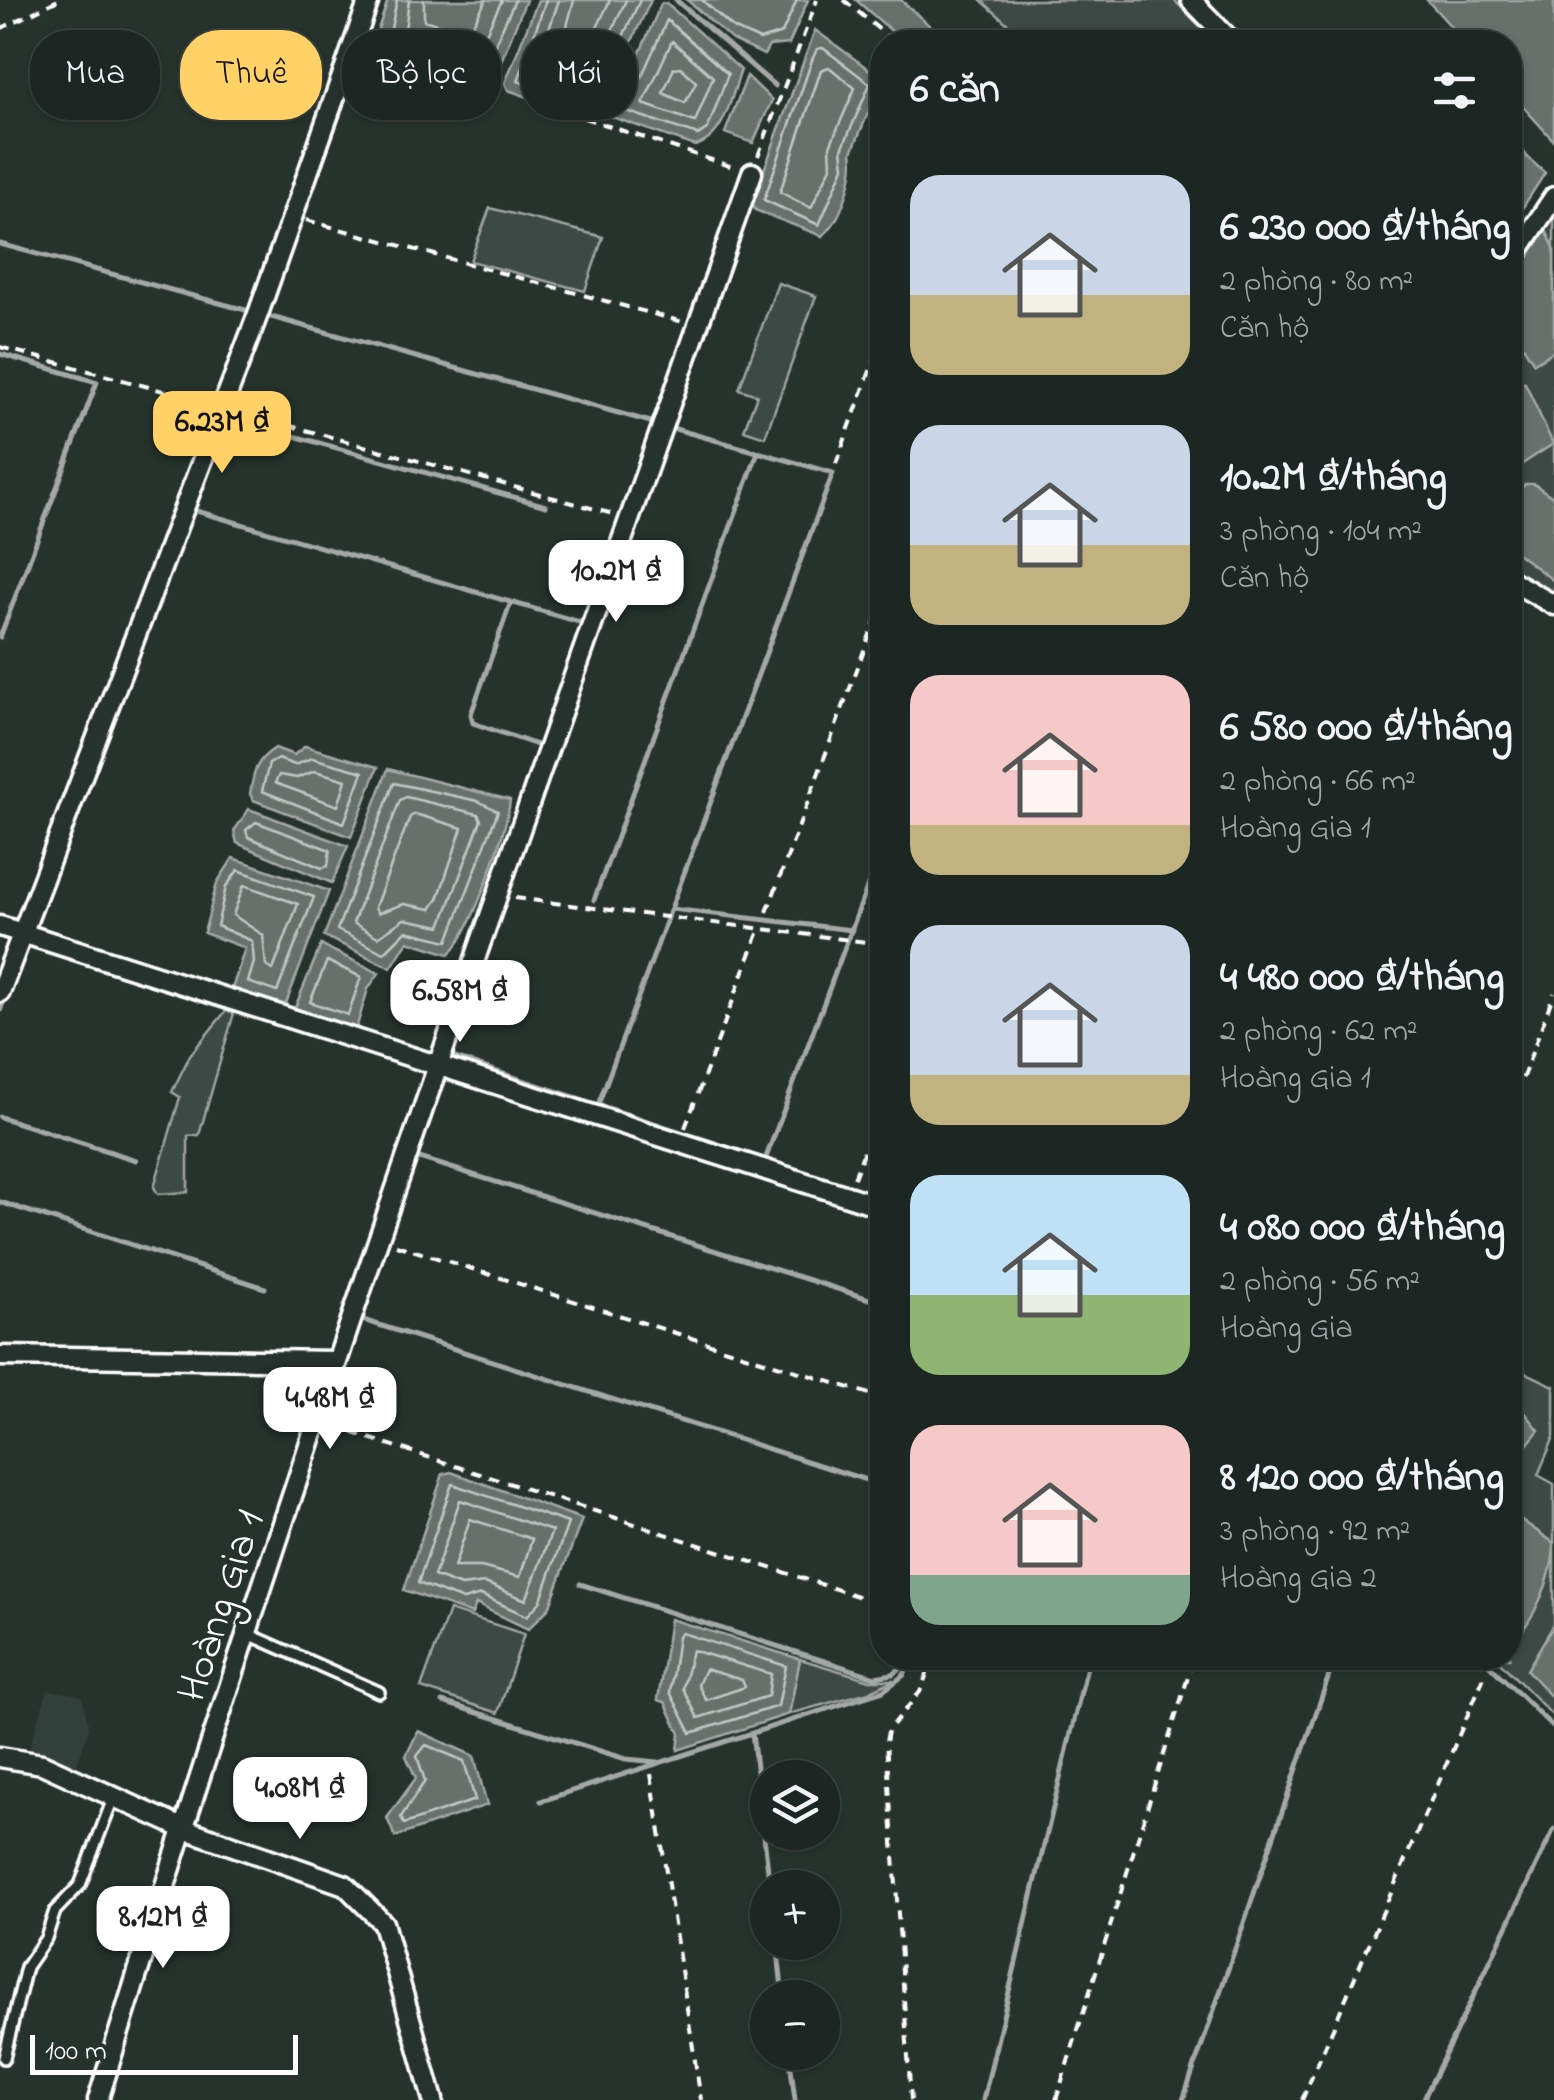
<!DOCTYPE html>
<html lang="vi">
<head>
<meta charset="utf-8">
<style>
	body { margin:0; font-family:"Indie Flower",sans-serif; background:#252e2a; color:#f1f3f6; height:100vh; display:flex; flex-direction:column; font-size:38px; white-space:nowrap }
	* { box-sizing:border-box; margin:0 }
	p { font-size:32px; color:#a0a5a5 }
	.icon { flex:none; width:55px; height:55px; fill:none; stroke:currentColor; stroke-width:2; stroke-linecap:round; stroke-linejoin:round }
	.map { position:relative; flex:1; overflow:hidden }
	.details { position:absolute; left:870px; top:30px; width:652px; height:1640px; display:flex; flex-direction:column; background:#1c2622; border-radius:40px; box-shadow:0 2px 8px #0004,0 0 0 2px #3a4340 }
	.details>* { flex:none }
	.hud { position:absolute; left:30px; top:30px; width:690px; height:90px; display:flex; gap:20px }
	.buttons { position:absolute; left:750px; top:1760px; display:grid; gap:20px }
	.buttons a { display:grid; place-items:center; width:90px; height:90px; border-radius:50%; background:#1c2622; box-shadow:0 2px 8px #0004,0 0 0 2px #3a4340; font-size:50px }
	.scale { position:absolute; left:30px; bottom:25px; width:268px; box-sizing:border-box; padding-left:10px; border:5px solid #fff; border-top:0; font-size:28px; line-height:35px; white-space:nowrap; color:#fff; -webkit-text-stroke:8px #26332d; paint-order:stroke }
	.price { position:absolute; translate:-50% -85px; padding:0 22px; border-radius:20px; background:#fff; color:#222; font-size:32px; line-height:65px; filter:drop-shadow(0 2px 5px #0008) }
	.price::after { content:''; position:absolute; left:50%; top:60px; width:30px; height:22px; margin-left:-15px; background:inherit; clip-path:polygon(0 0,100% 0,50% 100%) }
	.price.active { background:#ffd166; color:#111 }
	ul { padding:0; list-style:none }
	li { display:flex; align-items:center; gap:30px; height:250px; padding:0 40px }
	li span { display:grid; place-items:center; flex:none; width:280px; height:200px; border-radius:30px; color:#555 }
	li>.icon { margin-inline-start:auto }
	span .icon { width:120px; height:120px; fill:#fffc; stroke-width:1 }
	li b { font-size:42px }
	h2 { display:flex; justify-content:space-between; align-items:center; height:120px; padding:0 40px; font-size:42px }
	.tag { padding:0 35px; border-radius:40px; background:#1c2622; box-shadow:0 2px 8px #0004,0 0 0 2px #3a4340; font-size:35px; line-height:90px }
	.tag.active { background:#ffd166; color:#111 }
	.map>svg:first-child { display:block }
	.built { fill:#333f3a }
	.green { fill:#3e4944; stroke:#9ea4a2; stroke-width:2.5 }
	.water { fill:#67706c; stroke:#a4a9a7; stroke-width:2.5 }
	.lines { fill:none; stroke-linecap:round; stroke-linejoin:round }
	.shore { stroke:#c2c6c4; stroke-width:2.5 }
	.stream { stroke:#a4a9a7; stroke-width:5 }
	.lane-casing { stroke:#fff; stroke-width:16 }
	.street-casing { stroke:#fff; stroke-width:25 }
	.path { stroke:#fff; stroke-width:4; stroke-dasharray:10 8; stroke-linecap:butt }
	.lane { stroke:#26332d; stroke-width:9 }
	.street { stroke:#26332d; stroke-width:18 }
	.labels { text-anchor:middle; stroke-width:8; stroke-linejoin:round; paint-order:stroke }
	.street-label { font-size:42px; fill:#fff; stroke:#26332d }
</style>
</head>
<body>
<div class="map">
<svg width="1554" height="2100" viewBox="0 0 1554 2100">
	<rect width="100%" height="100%" fill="#26332d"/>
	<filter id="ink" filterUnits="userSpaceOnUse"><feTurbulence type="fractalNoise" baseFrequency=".01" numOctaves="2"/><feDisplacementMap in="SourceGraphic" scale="20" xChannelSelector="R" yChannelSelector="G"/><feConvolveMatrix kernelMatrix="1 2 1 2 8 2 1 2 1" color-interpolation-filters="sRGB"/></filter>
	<g filter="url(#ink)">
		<path class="built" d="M48,1690L82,1696L89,1728L76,1767L28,1752Z"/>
		<path class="green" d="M981,0H1174L1216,42H1028Z
			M1554,205V598L1510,573V271Z
			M490,208L603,237L585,291L470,261Z
			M778,283L816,296L765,437L744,430L757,395L739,389Z
			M226,1011L234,1013L199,1135L188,1136V1192L158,1194L154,1187L180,1097L172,1092L190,1055Z
			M1510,1365L1554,1386V1437L1538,1475L1554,1484V1717L1496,1658H1510Z
			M449,1610L524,1634L498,1713L421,1688Z
			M800,1659L870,1680H894L869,1692L789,1714Z"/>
		<path class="water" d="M388,0H526L493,81L373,44Z
			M538,0H651L619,69L614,73L590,71L586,105L579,115L508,90L505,83Z
			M687,0H808L789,44L769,46L764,55L732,40Z
			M856,0H901L930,26L916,42H904Z
			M1427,0H1554V141L1510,92V42H1465Z
			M666,3L741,70C731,97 725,138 695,146L612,117L661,4Z
			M815,30L882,79L852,152C856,173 842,222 822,236L755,210L752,203Z
			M747,76L772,100L753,143L725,133Z
			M1510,127L1527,157L1545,173L1516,218L1510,215Z
			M1546,230L1554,248V351L1534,363C1492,301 1509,287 1546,230Z
			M1510,377L1525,383L1553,444L1510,472Z
			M1526,484H1534L1554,498V581L1510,548V497Z
			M305,746L378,767L351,837L253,800L250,794C254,771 255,761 275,748L294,755Z
			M388,769L510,800C508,829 470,937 449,954L408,941L391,968L324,936Z
			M249,809L348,846L332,883L237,843L234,831Z
			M233,858L329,891L285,1006L232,989L245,948L204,933L217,883Z
			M321,945L379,973L368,989L356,1029L294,1010Z
			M1510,1394L1539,1430L1510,1466Z
			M451,1472L582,1519L549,1608L528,1629L476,1604L472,1614L404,1590L443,1474Z
			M1510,1512L1554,1543C1554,1575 1534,1623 1510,1644Z
			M670,1619L800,1659L789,1714L678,1750L680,1734L665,1702L658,1700Z
			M1554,1624V1700L1527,1670Z
			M418,1731L474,1756L487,1805L395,1837L387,1818L416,1778L406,1756Z"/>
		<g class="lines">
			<path class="shore" d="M397,0L389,38L484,68L515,0
				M409,0L405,30L477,52L502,0
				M424,0V20L468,34L486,0
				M546,0L518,81L572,102L577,99L582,66L590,61L612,60L640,0
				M559,0L534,73L563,86L575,56L605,46L626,0
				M574,0L565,34L569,39L595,32L610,0
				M702,0L733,28L760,40L782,33L797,0
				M667,20L728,74L708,128L698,135L626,111Z
				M672,41L713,77L695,122L643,104Z
				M823,48L870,84L842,149L844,167L819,225L764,200L812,60L817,49Z
				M681,67L696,82L685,103L663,93L674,68Z
				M829,67L855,88L830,146L831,167L811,208L780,192L821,70Z
				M312,758L363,772L344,823L262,791L269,764L278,759L295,765Z
				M315,771L346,780L338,806L275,783L279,775L297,778Z
				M394,783L478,801L498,811L448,941L406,931L384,953L337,930Z
				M406,797L478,814L481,820L441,926L404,919L378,937L353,923L400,800Z
				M415,814L462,828L438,899L431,909L404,904L378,913L375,907L410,817Z
				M256,822L330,850L328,866L322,868L248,837L246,830Z
				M238,870L314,897L277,992L248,982L254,962L252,941L217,926L226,887Z
				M244,885L298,904L273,970L266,966L263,935L233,915Z
				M327,961L361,977L348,1015L310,1002Z
				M452,1484L568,1523L540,1602L527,1616L481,1595L463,1600L418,1583Z
				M460,1500L552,1531L526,1600L485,1583L461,1586L434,1576Z
				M470,1519L532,1539L520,1577L481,1567H454Z
				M682,1633L786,1666L778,1706L691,1733L670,1692L678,1637Z
				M692,1650L771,1674L768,1696L698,1718L683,1688Z
				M705,1669L742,1680L745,1687L706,1700L698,1685Z
				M426,1745L464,1761L475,1800L404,1824L401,1817L425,1781L417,1756Z"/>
			<path class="stream" d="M676,0L775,86
				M0,244L253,312
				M264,315L658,424
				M0,354L97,382L0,637
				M227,421L236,420L546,506
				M193,510L583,623
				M187,526L339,116
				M511,602L471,714L473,723L537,745
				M594,900L758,452
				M671,909L852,930
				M0,1011L6,995
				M452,1057L868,1193
				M598,1105L833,473L668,427
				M0,1117L136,1160
				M413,1156L882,1303
				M765,1160L882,848
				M0,1202L265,1288
				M360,1319L882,1485
				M580,1584L875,1677L893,1674L908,1662
				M261,1619L315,1456
				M1482,1658L1554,1728
				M443,1702L626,1759L658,1762
				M752,1733L770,1888
				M541,1801L883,1691L904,1675L911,1658
				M777,1942L783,1998
				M789,2052L795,2100
				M983,2100L1089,1658
				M1183,2100L1335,1658
				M1423,2100L1554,1829"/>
			<g class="lane-casing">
				<path id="lane" d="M246,1633L379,1692
					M4,2058L26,1967L46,1938L55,1911L80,1885L114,1796"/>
			</g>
			<g class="street-casing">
				<path id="street" d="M1191,0L1232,42
					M1510,263L1554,197
					M1510,580L1554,605
					M0,926L882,1207
					M0,992L258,314L369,0
					M0,1356L335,1361
					M0,1757L42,1764L182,1828L345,1885L383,1923L433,2100
					M98,2100C298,1451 525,812 752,173"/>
			</g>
			<path class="path" d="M844,0L894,42
				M0,29L58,0
				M584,118L736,168
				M758,156L817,0
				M306,220L683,322
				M0,347L208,403
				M236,411L613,514
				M836,464L882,338
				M515,898L882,944
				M767,912L882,602
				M1510,1112L1554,993
				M685,1128L759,931
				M854,1178L882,1103
				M396,1245L882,1398
				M335,1427L882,1604
				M651,1774L701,2100
				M911,2100L886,1742L888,1731L920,1692L933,1658
				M1056,2100L1194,1658
				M1302,2100L1484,1677"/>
			<use href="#lane" class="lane"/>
			<use href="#street" class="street"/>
		</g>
	</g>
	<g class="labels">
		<g class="street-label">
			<text transform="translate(218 1605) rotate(-72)" y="15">Hoàng Gia 1</text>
		</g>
	</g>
</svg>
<div class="buttons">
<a><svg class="icon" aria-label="layers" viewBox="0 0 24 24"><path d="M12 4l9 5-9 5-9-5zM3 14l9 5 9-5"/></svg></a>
<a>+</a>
<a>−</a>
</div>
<div class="scale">100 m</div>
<b class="price active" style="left:222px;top:476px">6.23M ₫</b>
<b class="price" style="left:616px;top:625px">10.2M ₫</b>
<b class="price" style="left:460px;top:1045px">6.58M ₫</b>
<b class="price" style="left:330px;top:1452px">4.48M ₫</b>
<b class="price" style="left:300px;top:1842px">4.08M ₫</b>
<b class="price" style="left:163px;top:1971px">8.12M ₫</b>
<div class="hud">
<a class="tag">Mua</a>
<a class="tag active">Thuê</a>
<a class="tag">Bộ lọc</a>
<a class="tag">Mới</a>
</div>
<section class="details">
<h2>6 căn<svg class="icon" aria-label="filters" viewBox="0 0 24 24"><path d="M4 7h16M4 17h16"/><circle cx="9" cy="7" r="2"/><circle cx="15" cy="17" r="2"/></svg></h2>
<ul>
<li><span style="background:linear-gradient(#c9d6e8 60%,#c2b280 0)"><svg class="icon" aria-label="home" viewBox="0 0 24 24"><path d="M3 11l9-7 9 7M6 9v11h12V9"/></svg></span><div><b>6 230 000 ₫/tháng</b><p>2 phòng · 80 m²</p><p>Căn hộ</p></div></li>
<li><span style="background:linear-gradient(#c9d6e8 60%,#c2b280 0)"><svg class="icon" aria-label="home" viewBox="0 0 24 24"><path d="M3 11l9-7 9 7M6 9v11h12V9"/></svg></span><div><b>10.2M ₫/tháng</b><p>3 phòng · 104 m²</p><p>Căn hộ</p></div></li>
<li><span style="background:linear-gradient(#f6c9c9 75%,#c2b280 0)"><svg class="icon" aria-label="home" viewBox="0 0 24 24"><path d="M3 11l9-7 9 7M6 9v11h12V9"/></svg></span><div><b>6 580 000 ₫/tháng</b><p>2 phòng · 66 m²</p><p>Hoàng Gia 1</p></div></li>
<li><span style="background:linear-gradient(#c9d6e8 75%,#c2b280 0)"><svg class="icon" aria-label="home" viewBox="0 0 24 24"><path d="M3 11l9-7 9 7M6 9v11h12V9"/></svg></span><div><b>4 480 000 ₫/tháng</b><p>2 phòng · 62 m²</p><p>Hoàng Gia 1</p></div></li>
<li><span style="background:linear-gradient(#bfe0f5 60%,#8fb573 0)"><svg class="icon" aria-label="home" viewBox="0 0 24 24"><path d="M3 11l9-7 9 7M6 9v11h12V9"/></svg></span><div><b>4 080 000 ₫/tháng</b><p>2 phòng · 56 m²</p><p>Hoàng Gia</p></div></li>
<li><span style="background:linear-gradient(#f6c9c9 75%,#7fa58c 0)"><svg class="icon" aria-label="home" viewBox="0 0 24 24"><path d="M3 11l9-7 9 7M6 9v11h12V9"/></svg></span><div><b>8 120 000 ₫/tháng</b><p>3 phòng · 92 m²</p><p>Hoàng Gia 2</p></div></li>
</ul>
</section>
</div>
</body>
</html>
